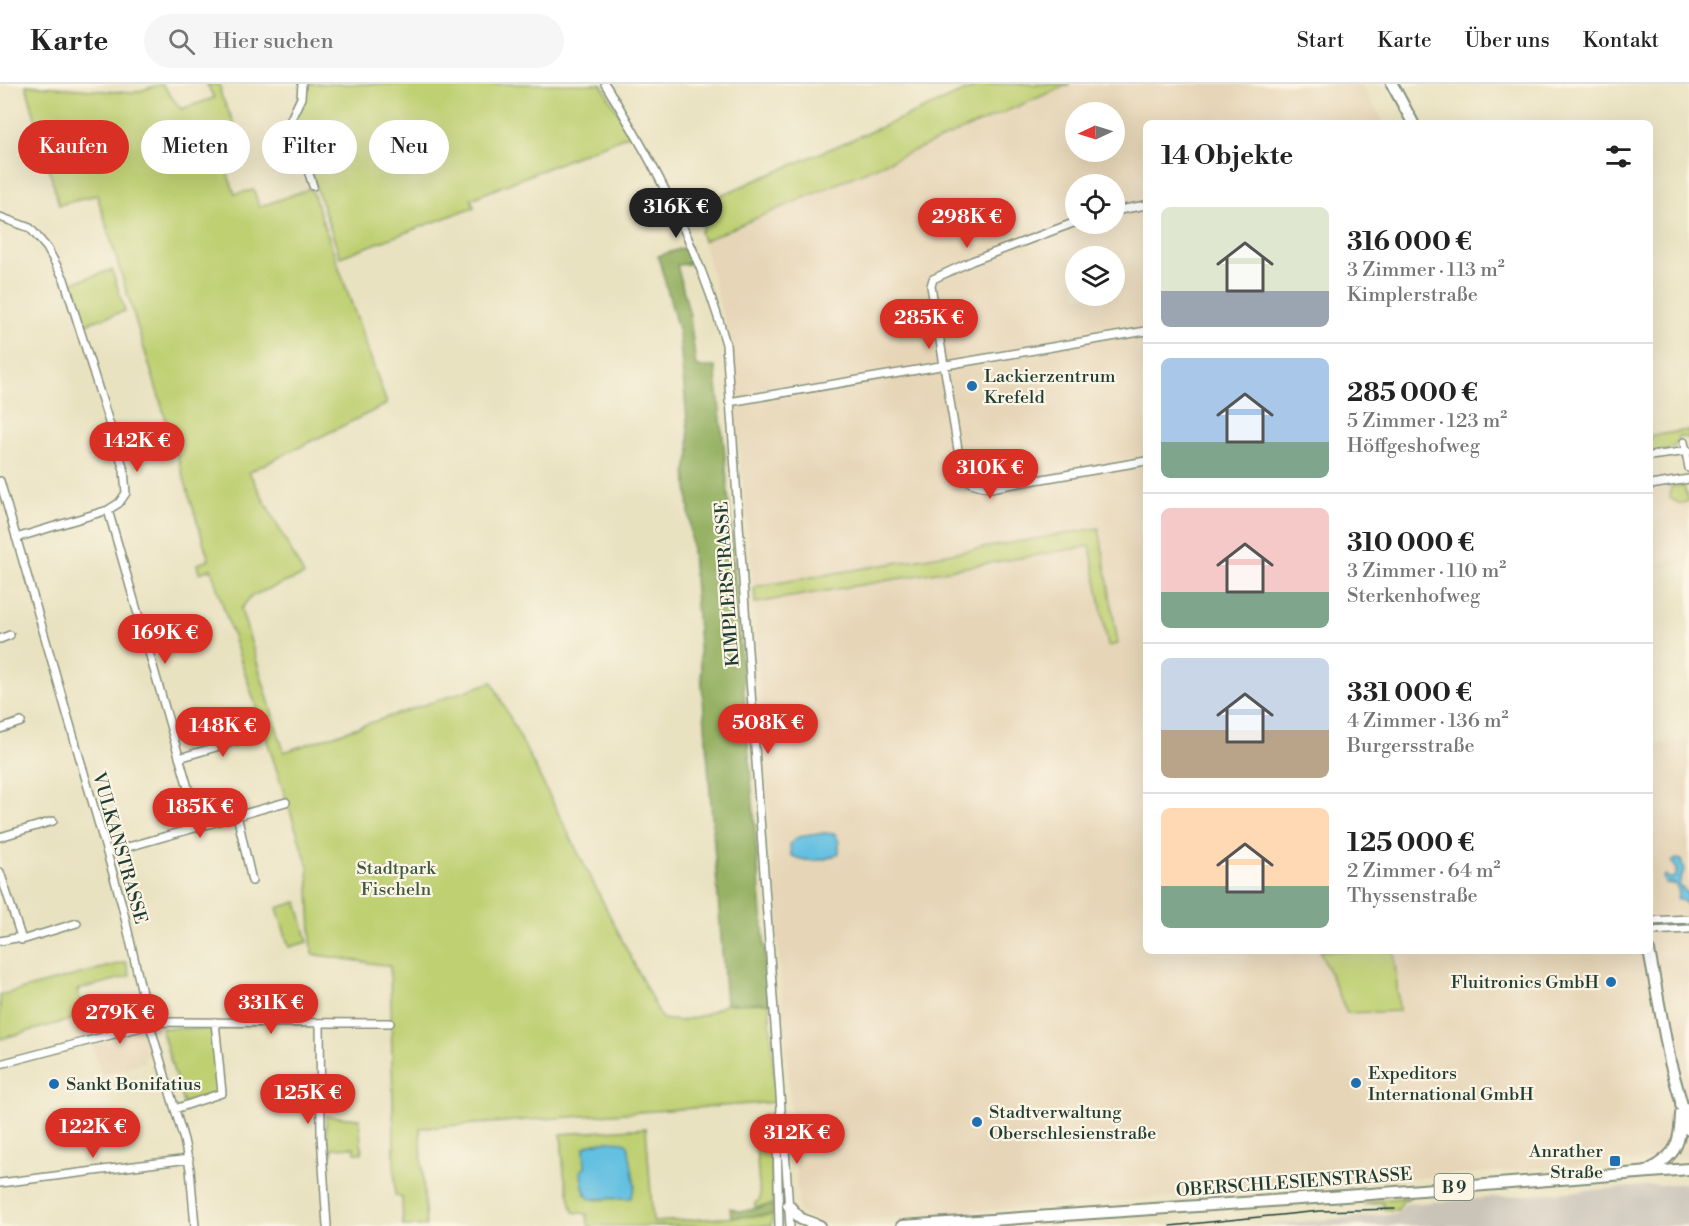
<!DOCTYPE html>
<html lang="de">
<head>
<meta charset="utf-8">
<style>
	body { margin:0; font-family:"Libre Bodoni",serif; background:#f6f6f6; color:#222; height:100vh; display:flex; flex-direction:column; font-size:22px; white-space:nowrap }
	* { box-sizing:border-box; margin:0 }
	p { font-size:20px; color:#767676 }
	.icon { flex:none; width:33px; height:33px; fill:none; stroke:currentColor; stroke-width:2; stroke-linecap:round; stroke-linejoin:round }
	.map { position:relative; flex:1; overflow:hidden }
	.drawer { position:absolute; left:1143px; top:36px; width:510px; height:834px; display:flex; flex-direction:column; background:#fff; border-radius:9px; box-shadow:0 6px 24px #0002 }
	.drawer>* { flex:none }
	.guide { position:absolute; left:18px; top:36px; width:570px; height:54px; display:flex; gap:12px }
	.needle { width:39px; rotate:266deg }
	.fabs { position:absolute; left:1065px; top:18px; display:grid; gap:12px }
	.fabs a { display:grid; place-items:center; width:60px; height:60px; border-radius:50%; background:#fff; box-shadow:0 6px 24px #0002; font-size:30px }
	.price { position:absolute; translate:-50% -51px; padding:0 14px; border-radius:21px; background:#d93025; color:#fff; font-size:20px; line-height:39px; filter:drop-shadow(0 2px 3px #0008) }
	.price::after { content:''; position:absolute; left:50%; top:36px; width:18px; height:14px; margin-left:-9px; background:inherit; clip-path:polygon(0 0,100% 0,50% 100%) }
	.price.active { background:#222; color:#fff }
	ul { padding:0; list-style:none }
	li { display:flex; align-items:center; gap:18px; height:150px; padding:0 18px }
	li+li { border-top:2px solid #e0e0e0 }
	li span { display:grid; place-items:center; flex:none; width:168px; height:120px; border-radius:9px; color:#555 }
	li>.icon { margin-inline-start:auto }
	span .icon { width:72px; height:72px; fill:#fffc; stroke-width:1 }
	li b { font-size:26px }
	h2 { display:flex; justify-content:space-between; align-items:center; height:72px; padding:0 18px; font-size:26px }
	.tag { padding:0 21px; border-radius:27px; background:#fff; box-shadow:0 6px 24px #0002; font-size:21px; line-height:54px }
	.tag.active { background:#d93025; color:#fff }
	header { display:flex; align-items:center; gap:36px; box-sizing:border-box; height:84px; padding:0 30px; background:#fff; border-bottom:2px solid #e0e0e0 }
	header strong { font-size:28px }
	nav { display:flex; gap:33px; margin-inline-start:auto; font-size:21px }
	.search { width:420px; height:54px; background:#f6f6f6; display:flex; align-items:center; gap:15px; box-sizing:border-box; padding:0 21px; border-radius:33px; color:#767676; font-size:22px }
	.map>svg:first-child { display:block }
	.built { fill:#e6d6b7; fill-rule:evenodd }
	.industrial { fill:#cac3b8 }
	.green { fill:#bfd073; stroke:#6f8654; stroke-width:1.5; fill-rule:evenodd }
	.forest { fill:#97b265; stroke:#5b784c; stroke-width:1.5 }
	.water { fill:#63c0e1; stroke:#417e8a; stroke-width:1.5 }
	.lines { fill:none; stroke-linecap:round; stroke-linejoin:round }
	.street-casing { stroke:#84907a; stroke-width:10 }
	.secondary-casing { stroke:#84907a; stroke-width:14 }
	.primary-casing { stroke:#84907a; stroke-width:14 }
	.street { stroke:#fff; stroke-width:7 }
	.secondary { stroke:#fff; stroke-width:10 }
	.primary { stroke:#fff; stroke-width:10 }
	.tram { stroke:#1f3d34; stroke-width:1.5 }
	.poi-dot { fill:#1f6fb2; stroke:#fcf5e5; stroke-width:2 }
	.labels { text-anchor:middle; stroke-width:4.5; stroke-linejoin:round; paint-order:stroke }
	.shield { fill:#fcf5e5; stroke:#617469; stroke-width:1.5 }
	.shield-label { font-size:16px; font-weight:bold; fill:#1f3d34 }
	.poi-label { font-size:18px; fill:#1f3d34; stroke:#fcf5e5; text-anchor:start }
	.street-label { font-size:18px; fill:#1f3d34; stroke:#fcf5e5 }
	.park-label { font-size:18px; fill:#3f5a41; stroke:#fcf5e5 }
</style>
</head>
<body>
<header>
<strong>Karte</strong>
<div class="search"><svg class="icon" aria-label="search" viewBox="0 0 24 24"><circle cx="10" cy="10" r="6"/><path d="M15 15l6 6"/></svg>Hier suchen</div>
<nav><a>Start</a><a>Karte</a><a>Über uns</a><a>Kontakt</a></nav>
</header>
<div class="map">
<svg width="1689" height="1142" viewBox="0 0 1689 1142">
	<rect width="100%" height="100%" fill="#fcf5e5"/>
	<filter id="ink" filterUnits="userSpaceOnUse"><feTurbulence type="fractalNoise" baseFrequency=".0167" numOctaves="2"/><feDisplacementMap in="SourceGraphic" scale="12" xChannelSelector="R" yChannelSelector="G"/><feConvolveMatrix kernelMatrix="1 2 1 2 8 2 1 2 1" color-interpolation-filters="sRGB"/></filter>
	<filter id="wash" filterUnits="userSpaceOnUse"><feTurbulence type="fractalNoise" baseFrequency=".008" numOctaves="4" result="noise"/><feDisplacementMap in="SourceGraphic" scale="24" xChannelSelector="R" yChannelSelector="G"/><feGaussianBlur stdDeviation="1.35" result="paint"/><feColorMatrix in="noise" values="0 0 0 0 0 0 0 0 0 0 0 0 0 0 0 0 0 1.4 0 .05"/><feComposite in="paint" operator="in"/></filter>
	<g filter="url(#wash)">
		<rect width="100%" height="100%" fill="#e9e2c1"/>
		<path class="built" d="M1070,0H1361L1384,39H1146V867H1650V662L1689,656V1073L823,1139L799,1128L772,787L755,519L1091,462L1108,561L1098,444L754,503L726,244L703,157ZM1076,28H1114V68H1076ZM1076,100H1114V140H1076ZM1076,172H1114V212H1076Z
			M1677,402L1685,404L1689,418V480L1650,485V406Z
			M140,948L143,949L149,971L144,972L145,978L101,991L93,961Z"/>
		<path class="industrial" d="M1689,1099V1142H1256L1394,1130L1399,1128L1405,1120Z"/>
		<path class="green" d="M162,0L181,25L214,14L207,0H220L221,11L235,41L229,44L232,55L225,58L233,80L225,83L235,110L254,106L259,123L311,104L387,320L249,388L304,491L251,512L241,525L284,668L492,598L662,935L680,937L704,931L726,920L769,919L776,1018L420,1044L426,1142H403L402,1114L395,1111L390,882L312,870L308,782L211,485L199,489L197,480L209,476L97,111L59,121L26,1L132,9Z
			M304,0H601L631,50L471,115L474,123L340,173L293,35Z
			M982,0H1070L703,157L700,148L704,143L695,137L697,129L691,124Z
			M112,186L125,227L85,240L71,199Z
			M1689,346V354L1679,353L1676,361L1667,367L1650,369V352Z
			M1671,402H1684L1688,417L1680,420L1670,414Z
			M1099,444L1118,560L1108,562L1090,462L755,519L754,503Z
			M297,818L308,858L289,863L277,824Z
			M1320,867H1394L1399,927L1347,929Z
			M126,878L130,892L77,906L85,932L0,955V911Z
			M161,944L213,945L219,1008L183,1019Z
			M773,1030L771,1055L773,1121L755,1123V1119L760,1115L755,1048L764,1047L763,1031Z
			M326,1032L359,1035L362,1069H355L354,1063L332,1064V1071H327Z
			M646,1044L653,1138L773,1131L771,1142H588L587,1130L573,1128L564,1090L561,1050ZM609,1057L625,1114L595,1116L585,1111L581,1086L585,1085L584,1064L591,1060Z
			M1411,1113L1403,1117L1398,1126L1383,1125V1119L1363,1120L1378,1116Z"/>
		<path class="forest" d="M689,162V180L677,181L690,232L696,283H715L725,371L769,919L726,920L686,387L690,369L679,249L658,172Z
			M773,1121V1131L731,1133L730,1124L740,1128Z"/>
		<path class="water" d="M824,749L835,750L839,758V769C825,778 804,779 791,771L790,760L798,753Z
			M1676,775L1681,776L1684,786L1679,801L1689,811L1687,820L1677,814L1679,808L1675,800L1665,799L1663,793L1665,791L1670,795L1676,792V784L1672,778Z
			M609,1057L624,1058L628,1061L635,1102L631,1114L589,1115C583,1109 581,1094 581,1086L585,1084L584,1064L591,1060Z"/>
	</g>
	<g filter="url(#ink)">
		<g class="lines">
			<g class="street-casing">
				<path id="street" d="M302,0L301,14L291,35L313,102
					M605,0C656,81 700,167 726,260L781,1025L777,1055L779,1142
					M1114,127L1146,121
					M0,133L30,144L47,164L64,195L124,386L126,409L119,419L108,426L16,454
					M1076,138L972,177L933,195L931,202L962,390L971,399L990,404L1146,377
					M729,318L1146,247
					M1684,358L1689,384
					M1650,372L1689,367
					M0,397L122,821L147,931L184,1056L190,1085L195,1142
					M1650,401L1689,395
					M108,426L199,742
					M0,555L10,551
					M0,645L21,638
					M179,674L260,650
					M237,731L252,797
					M0,753L53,737
					M107,769L286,718
					M0,788L22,856
					M1650,837L1689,835
					M1650,847L1689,845
					M0,857L16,854L22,856L77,839
					M320,939L321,1051L327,1142
					M0,980L160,938L390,939
					M175,1025L222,1009L215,938
					M783,1034L790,1142
					M0,1099L189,1075"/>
			</g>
			<g class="secondary-casing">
				<path id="secondary" d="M1392,0L1413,39
					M1649,867L1670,978L1689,1046
					M1646,1088C1675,1071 1680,1064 1681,1030"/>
			</g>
			<g class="primary-casing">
				<path id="primary" d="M1681,1021L1689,1029
					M788,1121L801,1135L820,1142
					M902,1142L1345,1112L1689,1085"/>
			</g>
			<use href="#street" class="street"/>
			<use href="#secondary" class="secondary"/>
			<use href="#primary" class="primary"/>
			<path class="tram" d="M1170,1142L1320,1127L1395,1125"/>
		</g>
	</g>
	<g class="poi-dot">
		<circle cx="972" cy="302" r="6"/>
		<circle cx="1611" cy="898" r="6"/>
		<circle cx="1356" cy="999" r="6"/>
		<circle cx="54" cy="1000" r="6"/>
		<circle cx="977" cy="1038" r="6"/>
		<rect x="1609" y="1071" width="12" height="12" rx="3"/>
	</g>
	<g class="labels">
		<rect class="shield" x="1434.5" y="1090" width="39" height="26" rx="4.5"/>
		<g class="shield-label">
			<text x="1454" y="1109">B 9</text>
		</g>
		<g class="poi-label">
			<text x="984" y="298">Lackierzentrum<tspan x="984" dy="21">Krefeld</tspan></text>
			<text x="1599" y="904" text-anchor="end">Fluitronics GmbH</text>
			<text x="1368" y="995">Expeditors<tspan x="1368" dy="21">International GmbH</tspan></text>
			<text x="66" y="1006">Sankt Bonifatius</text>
			<text x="989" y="1034">Stadtverwaltung<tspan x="989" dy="21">Oberschlesienstraße</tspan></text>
			<text x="1603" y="1073" text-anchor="end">Anrather<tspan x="1603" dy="21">Straße</tspan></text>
		</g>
		<g class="street-label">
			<text transform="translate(727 500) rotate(-94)" y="6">KIMPLERSTRASSE</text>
			<text transform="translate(120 764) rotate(74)" y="6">VULKANSTRASSE</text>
			<text transform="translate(1294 1098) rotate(-4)" y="6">OBERSCHLESIENSTRASSE</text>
		</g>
		<g class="park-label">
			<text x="396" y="790">Stadtpark<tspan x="396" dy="21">Fischeln</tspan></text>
		</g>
	</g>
</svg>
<div class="fabs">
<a><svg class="needle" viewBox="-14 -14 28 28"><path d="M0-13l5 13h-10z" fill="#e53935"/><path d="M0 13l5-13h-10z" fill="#767676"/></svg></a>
<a><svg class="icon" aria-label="locate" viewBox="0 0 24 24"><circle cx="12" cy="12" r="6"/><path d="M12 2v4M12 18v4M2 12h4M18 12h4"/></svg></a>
<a><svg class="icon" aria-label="layers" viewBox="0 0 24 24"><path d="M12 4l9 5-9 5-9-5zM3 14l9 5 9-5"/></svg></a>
</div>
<b class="price active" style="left:676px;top:155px">316K €</b>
<b class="price" style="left:967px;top:165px">298K €</b>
<b class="price" style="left:929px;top:266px">285K €</b>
<b class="price" style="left:137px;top:389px">142K €</b>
<b class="price" style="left:990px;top:416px">310K €</b>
<b class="price" style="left:165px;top:581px">169K €</b>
<b class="price" style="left:768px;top:671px">508K €</b>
<b class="price" style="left:223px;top:674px">148K €</b>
<b class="price" style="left:200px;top:755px">185K €</b>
<b class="price" style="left:271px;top:951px">331K €</b>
<b class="price" style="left:120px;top:961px">279K €</b>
<b class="price" style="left:308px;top:1041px">125K €</b>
<b class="price" style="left:93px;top:1075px">122K €</b>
<b class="price" style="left:797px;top:1081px">312K €</b>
<div class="guide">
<a class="tag active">Kaufen</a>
<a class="tag">Mieten</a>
<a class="tag">Filter</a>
<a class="tag">Neu</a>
</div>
<section class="drawer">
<h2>14 Objekte<svg class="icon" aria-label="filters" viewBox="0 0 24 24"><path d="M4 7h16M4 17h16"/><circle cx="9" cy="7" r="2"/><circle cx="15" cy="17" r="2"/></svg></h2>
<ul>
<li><span style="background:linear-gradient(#dfe7d0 70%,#9aa5b1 0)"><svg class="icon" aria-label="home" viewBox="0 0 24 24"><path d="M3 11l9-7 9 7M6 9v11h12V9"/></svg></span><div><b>316 000 €</b><p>3 Zimmer · 113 m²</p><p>Kimplerstraße</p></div></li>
<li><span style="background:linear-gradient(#a9c7e8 70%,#7fa58c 0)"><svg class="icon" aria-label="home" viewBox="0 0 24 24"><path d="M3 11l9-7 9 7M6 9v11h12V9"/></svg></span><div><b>285 000 €</b><p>5 Zimmer · 123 m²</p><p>Höffgeshofweg</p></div></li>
<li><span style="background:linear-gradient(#f6c9c9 70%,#7fa58c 0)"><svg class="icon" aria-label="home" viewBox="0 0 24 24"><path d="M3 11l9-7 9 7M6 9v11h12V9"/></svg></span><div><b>310 000 €</b><p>3 Zimmer · 110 m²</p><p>Sterkenhofweg</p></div></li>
<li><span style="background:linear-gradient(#c9d6e8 60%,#b9a48a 0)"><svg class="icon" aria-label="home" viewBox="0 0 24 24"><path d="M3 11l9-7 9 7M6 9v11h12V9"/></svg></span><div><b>331 000 €</b><p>4 Zimmer · 136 m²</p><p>Burgersstraße</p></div></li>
<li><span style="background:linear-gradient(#ffd9b3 65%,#7fa58c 0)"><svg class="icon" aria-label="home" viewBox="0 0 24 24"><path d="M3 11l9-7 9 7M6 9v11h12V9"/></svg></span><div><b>125 000 €</b><p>2 Zimmer · 64 m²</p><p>Thyssenstraße</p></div></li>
</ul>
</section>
</div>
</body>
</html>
